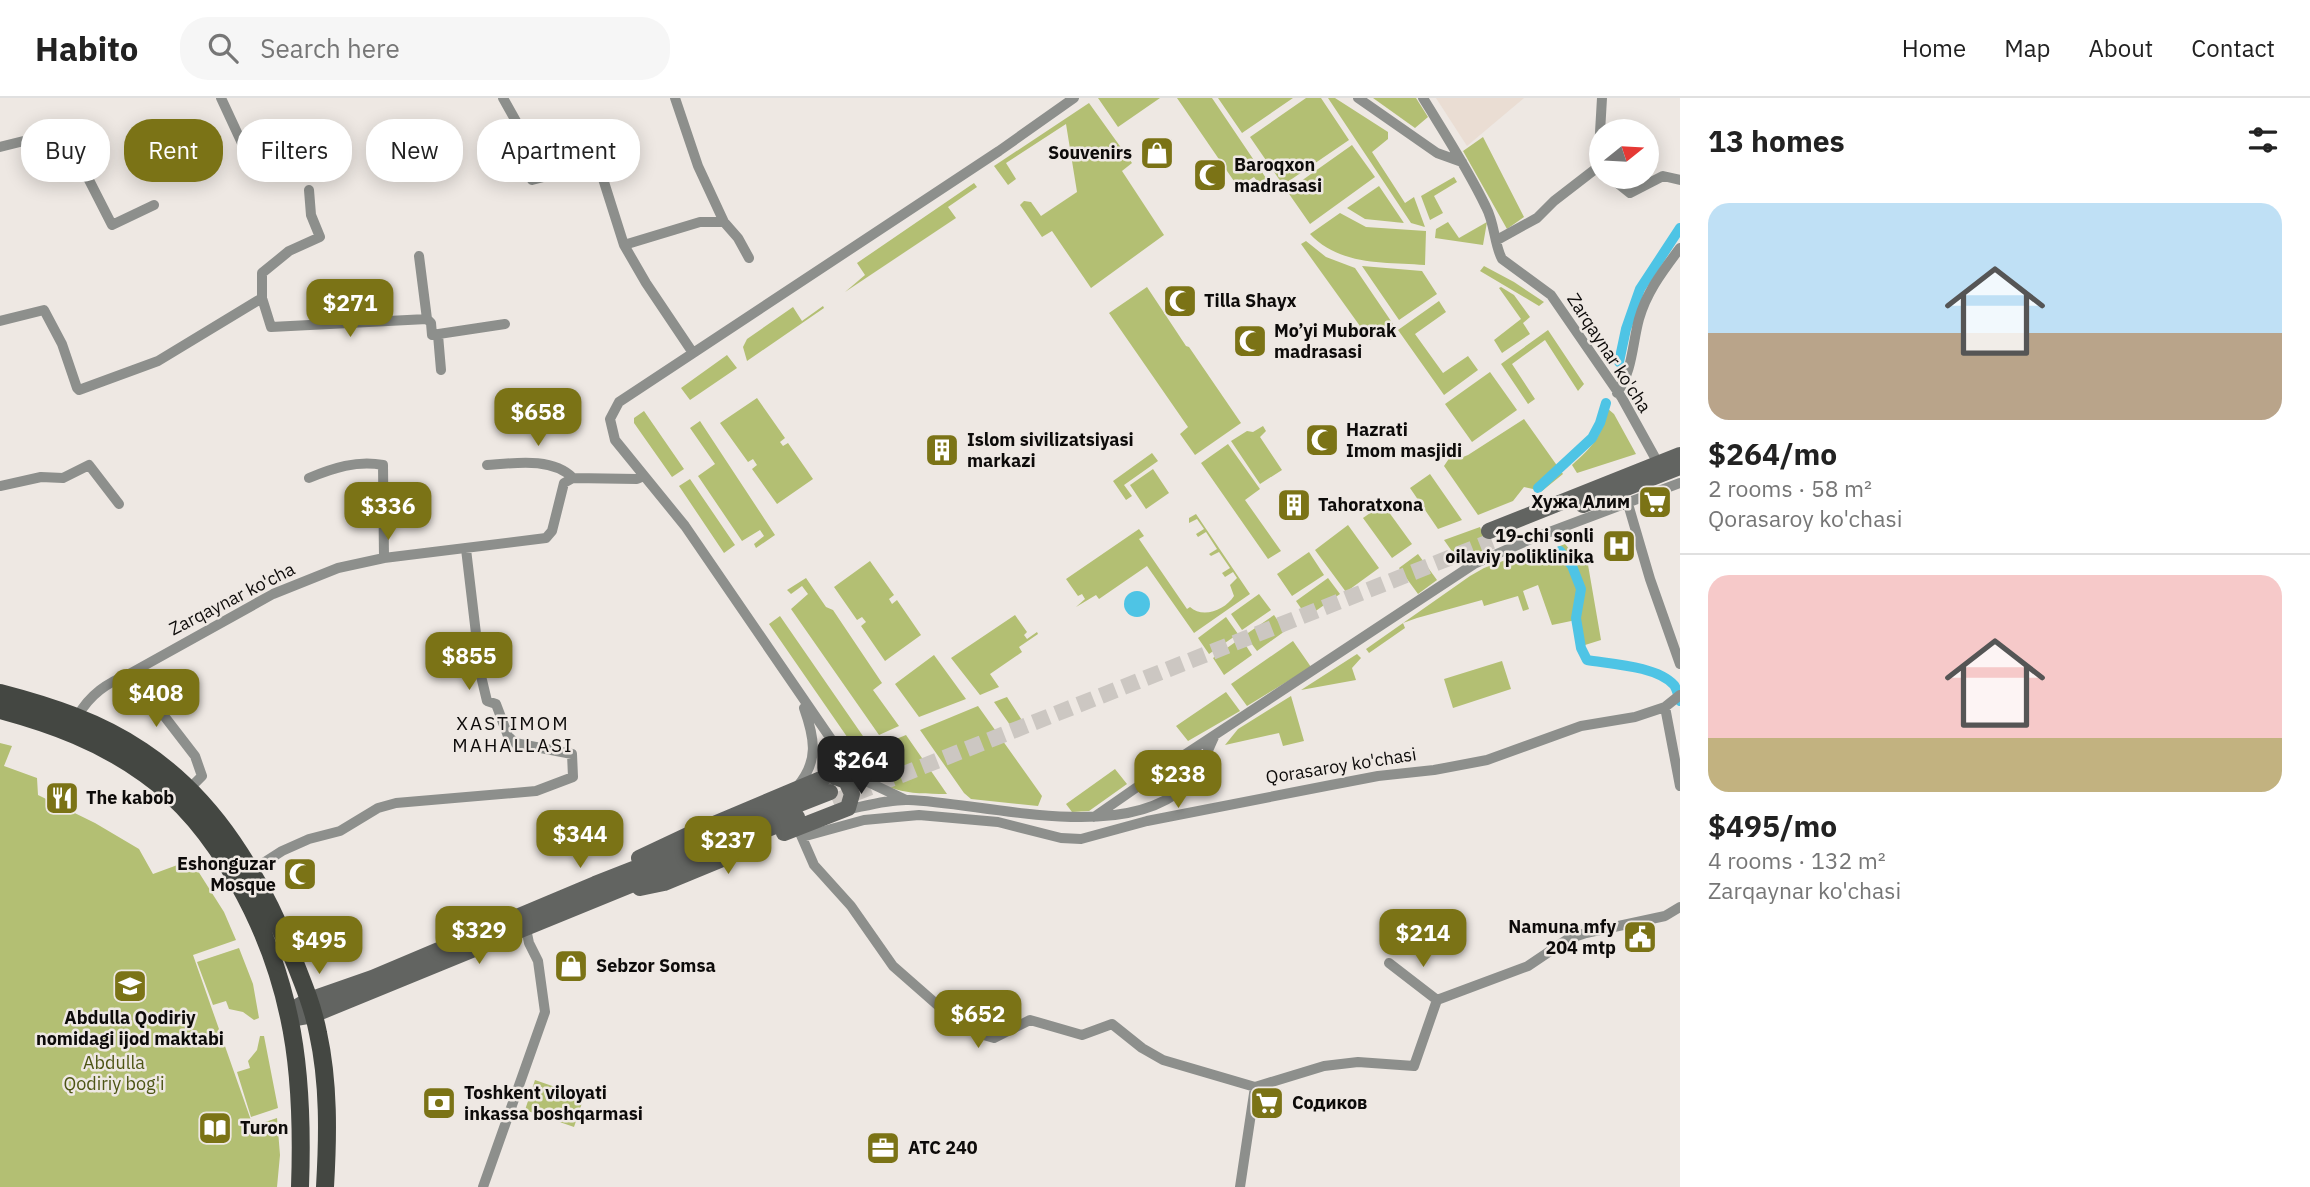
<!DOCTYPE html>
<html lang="en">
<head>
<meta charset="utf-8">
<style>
	body { margin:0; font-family:"IBM Plex Sans",sans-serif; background:#f6f6f6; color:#222; height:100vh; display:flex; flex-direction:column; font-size:26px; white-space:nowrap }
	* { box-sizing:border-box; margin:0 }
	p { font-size:23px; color:#767676 }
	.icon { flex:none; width:38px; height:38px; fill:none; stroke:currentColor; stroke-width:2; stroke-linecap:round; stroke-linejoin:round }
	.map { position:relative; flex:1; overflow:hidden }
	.panel { display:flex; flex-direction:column; background:#fff; width:630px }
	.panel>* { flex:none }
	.hud { position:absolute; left:21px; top:21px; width:665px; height:63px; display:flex; gap:14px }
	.needle { width:46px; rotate:72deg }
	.tools { position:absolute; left:1589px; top:21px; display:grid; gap:14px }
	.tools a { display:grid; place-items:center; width:70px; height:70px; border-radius:50%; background:#fff; box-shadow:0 4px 18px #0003; font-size:35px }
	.price { position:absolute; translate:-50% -60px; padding:0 16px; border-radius:14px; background:#7b7316; color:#fff; font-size:23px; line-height:46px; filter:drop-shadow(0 2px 4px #0008) }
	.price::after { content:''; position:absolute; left:50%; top:42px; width:21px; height:16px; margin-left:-10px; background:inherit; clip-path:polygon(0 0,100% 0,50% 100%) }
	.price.selected { background:#222; color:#fff }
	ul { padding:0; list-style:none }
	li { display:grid; align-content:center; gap:14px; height:371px; padding:0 28px }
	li+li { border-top:2px solid #e0e0e0 }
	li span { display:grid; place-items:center; height:217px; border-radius:21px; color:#555 }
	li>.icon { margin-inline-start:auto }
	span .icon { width:126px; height:126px; fill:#fffc; stroke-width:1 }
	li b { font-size:30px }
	h2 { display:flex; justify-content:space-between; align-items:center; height:84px; padding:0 28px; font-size:30px }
	.tag { padding:0 24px; border-radius:28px; background:#fff; box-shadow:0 4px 18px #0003; font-size:24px; line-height:63px }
	.tag.selected { background:#7b7316; color:#fff }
	header { display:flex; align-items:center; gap:42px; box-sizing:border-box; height:98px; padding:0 35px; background:#fff; border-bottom:2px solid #e0e0e0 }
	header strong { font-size:33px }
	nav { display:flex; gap:38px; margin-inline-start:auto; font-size:24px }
	.search { width:490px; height:63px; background:#f6f6f6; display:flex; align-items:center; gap:18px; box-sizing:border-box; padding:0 24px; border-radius:28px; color:#767676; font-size:26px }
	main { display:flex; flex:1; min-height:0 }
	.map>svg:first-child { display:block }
	.built { fill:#eaddd3 }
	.green { fill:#b3bf73 }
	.water { fill:#4ec4e5 }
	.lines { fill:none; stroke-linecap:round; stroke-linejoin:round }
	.canal { stroke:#4ec4e5; stroke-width:10 }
	.secondary-tunnel { stroke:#ccc7c2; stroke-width:16; stroke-dasharray:16 8; stroke-linecap:butt }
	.street { stroke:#8d8f8c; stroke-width:10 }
	.secondary { stroke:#626461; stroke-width:16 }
	.primary { stroke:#444742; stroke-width:18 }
	.labels { text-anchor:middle; stroke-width:5; stroke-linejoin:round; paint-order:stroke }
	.poi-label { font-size:18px; font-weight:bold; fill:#0d0b0a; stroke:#eee8e3; text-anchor:start }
	.street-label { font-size:18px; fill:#0d0b0a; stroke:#eee8e3 }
	.park-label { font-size:18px; fill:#4d5515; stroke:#eee8e3 }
	.neighbourhood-label { font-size:19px; letter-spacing:2px; fill:#0d0b0a; stroke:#eee8e3 }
</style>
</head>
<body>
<header>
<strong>Habito</strong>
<div class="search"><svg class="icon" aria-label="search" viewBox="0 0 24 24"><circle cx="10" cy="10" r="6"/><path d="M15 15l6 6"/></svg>Search here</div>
<nav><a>Home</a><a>Map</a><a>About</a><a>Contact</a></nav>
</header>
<main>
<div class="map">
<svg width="1680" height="1089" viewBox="0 0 1680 1089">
	<rect width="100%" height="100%" fill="#eee8e3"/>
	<path class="built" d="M1436,0H1524L1467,48Z"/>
	<path class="green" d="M1098,0H1160L1118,29Z
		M1177,0H1212L1272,89L1265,94L1254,79L1238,89Z
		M1218,0H1293L1242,35Z
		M1306,0H1321L1349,42L1283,87L1250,39Z
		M1328,0H1335L1388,34V41L1372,54L1405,105L1414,99L1425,129L1411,125Z
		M1373,0H1416L1428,19L1415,30Z
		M1089,5L1132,65L1122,73L1164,137L1091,190L1052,133L1042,139L1020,107L1024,103L1031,104L1041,118L1077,94L1066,26L1006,65L1016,81L1008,87L994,68Z
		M1483,39L1524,119L1507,131L1463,53Z
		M1352,47L1375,79L1310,126L1287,93Z
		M1454,79L1457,84L1434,98L1443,115L1430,122L1421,98Z
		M974,85L977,89L948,109L956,120L845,194L865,177L857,165Z
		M1379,88L1404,125L1365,121L1347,110Z
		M1340,115L1366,129L1426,133L1425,167C1385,164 1340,168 1310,136Z
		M1448,124L1459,140L1487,124L1483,147L1435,140L1436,131Z
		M1306,143L1326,159L1355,170L1393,226L1370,242L1301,146Z
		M1362,168L1422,173L1437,196L1399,222Z
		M1484,168L1514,184L1544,204L1539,208L1480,173Z
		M1147,189L1186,248L1189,249L1241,325L1195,357L1180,336L1188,329L1109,215Z
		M1501,189L1514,197L1530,219L1523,225L1530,236L1502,255L1494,242L1521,221L1499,190Z
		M1439,203L1446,214L1415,236L1443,275L1468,258L1478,272L1444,297L1398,232Z
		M823,208L824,210L747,263L743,249L747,241L793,209L802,223Z
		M1548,232L1584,286L1578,293L1545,242L1512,266L1535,301L1528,306L1501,266Z
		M727,257L737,270L690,302L681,290Z
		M1490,274L1517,312L1472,344L1445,306Z
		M757,300L785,340L780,344L783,348L788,345L813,381L777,406L752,371L757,367L753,361L748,364L720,325Z
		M1607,310L1614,316L1636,356L1577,375L1572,367C1591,350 1604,337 1607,310Z
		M644,313L684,371L672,379L634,325V320Z
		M1524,321L1563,376L1542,393L1524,389L1513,403L1478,417L1444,368L1450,359L1458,361L1468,357Z
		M700,323L775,437L756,450L754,446L764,438L760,432L742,443L698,378L715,366L690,330Z
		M1263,328L1266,333L1260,339L1282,372L1260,386L1231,343L1247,333L1253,334Z
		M1228,346L1260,391L1245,402L1281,453L1268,461L1201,365Z
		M1152,355L1158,363L1124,387L1132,398L1126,402L1113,383Z
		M1153,371L1169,395L1146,411L1130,387Z
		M1430,376L1462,422L1438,431L1410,390Z
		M690,381L735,447L724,455L679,388Z
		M1383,406L1412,446L1392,460L1363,420Z
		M1196,416L1250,496L1194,535L1147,468L1099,501L1096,497L1076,509L1085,501L1082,496L1078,498L1066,481L1139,431L1144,438L1139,441L1187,511L1190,509C1203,521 1225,512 1234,498L1230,487L1237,480L1233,474L1225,479L1222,475L1230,470L1219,454L1211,458L1209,456L1217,451L1206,434L1198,439L1196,436L1204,431L1197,421L1189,425V420Z
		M1348,427L1379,470L1346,494L1315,452Z
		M1480,429L1489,451L1461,466L1444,442Z
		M1565,446L1577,460L1587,461L1601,542L1585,547L1576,522L1552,527L1538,487L1523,493L1529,511L1523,513L1518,498L1484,508L1482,502L1417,520L1403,525L1405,530L1369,555L1366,551L1470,478L1484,470L1511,460L1513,466L1516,465L1514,459L1539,449L1542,455Z
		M1309,454L1324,477L1292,498L1277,476Z
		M1418,456L1437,482L1418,496L1399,470Z
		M870,463L894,497L889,501L892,506L897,502L921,537L885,563L861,528L866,524L862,519L857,522L834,489Z
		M806,480L826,509L833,512L882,585L873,592L899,628L879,637L791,511L808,496L802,488L791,496L787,492Z
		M1328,480L1340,496L1307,519L1296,503Z
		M1259,496L1271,512L1242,532L1231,516Z
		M1015,517L1027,534L1024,537L1027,541L1037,534L1038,536L1019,549L1022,554L990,576L999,589L980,597L951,560Z
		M1274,517L1285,533L1257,553L1245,537Z
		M780,518L865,641L852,646L769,526Z
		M1226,519L1238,536L1209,556L1198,540Z
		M1241,540L1252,557L1224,577L1213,560Z
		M1293,543L1311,569L1247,608L1231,586Z
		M1357,556L1361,560L1352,570L1356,582L1301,592Z
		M934,557L966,601L919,619L895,586Z
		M1502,563L1511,591L1453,610L1444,581Z
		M1226,594L1240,613L1188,643L1176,628Z
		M1291,598L1304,643L1283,648L1279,635L1225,647L1238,631Z
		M1007,599L1027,630L1017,637L994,604Z
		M978,608L1042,698L1038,708L971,701L964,695L920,632Z
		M906,637L947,696C904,696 879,694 852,659Z
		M0,645L12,648L4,668L37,680L38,697L95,725L139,751L153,776L191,762L224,814L236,842L193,857L253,1028L277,1020L280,1057L277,1089H0Z
		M1115,671L1127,686L1089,713L1072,714L1066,706Z
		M239,850L253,886L259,920L254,922L243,914L229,911L226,903L213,907L197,864Z
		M260,938H264L278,1010L251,1019L237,974L250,970L248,963L257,952Z
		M535,982L584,999L574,1029L525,1012Z"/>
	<path class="water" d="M1124 506a13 13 0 1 1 26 0a13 13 0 1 1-26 0Z"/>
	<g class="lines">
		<path class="canal" d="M1619,264L1626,231L1640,191L1680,130
			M1538,390L1592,340L1600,325L1606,305
			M1560,453L1572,468L1581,491L1576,520L1581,550L1587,562C1611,566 1657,568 1674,587C1677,591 1678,597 1680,603"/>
		<path class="secondary-tunnel" d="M833,704L1492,443"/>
		<path class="street" d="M221,0L253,69
			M503,0L517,25L532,82L598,65L624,147L646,185L693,255
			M675,0L698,68L724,124L738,140L749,160
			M1358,0L1437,55L1462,64
			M1423,0C1445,36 1468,71 1486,109C1495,126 1494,146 1502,161L1551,197L1622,300L1658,365
			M0,49L64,33L112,127L154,107
			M1610,79L1630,95L1663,78L1680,82
			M309,92L311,117L320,139L289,153L262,175V200L271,229L427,221
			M1497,142L1537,120L1554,103L1598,69L1602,0
			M624,147L700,124H724
			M419,158L427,221L431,225L432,237L505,226
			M0,223L44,212L62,246L77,290L79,292L158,263L262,200
			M438,237L441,272
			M1617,295C1633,272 1632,247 1639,221C1647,193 1663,173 1680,150
			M487,367C515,365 552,359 573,380
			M309,380C333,370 357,362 383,367L384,460
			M0,388L41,379L63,380L89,367L119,406
			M1628,406L1650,481L1680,566
			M131,575L195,658L202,678L187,693
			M1665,609L1680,688
			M77,619C90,596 107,585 131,575L273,496L338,470L384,460L546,440L552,433L564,385L573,380L637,381L644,378
			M797,689C819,663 815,641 804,610
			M906,702L868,684L842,657L685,428L615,342L610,321L619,304L999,53L1074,0
			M846,712C866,708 889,701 909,702C988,705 1135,750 1193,680C1203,668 1208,651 1215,637
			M1094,719L1163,671L1474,466L1531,441L1680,385
			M800,735L814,767L851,808L893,868L950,918L980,936L994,940L1030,922L1082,937L1112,926L1142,950L1163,962L1255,989
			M802,739L864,722L919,717L998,724L1061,740L1081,741L1147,723L1331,687L1378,678L1434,672L1487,662L1581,628L1635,619L1665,609L1680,597
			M251,773L282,753L309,741L340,733L378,710L396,705L536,693L573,679L572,656L515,645L508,638L496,606L487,603L481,578L466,451
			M1389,865L1437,902
			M1255,989L1324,968L1358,964L1414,968L1437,902L1528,868L1568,841L1586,835L1665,818L1680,809
			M483,1089L545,914L538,863L529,845L525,826
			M1240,1089L1255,989"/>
		<path class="secondary" d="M1583,407L1680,369
			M1489,433L1680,357
			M639,760L690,736L830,677L846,683L852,696L848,710L784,735
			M640,790L664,785L744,752
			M288,914L309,902L372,880L595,786L830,694
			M290,921L313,917L797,719"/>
		<path class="primary" d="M0,595C50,608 99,624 142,653C216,702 260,779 293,860C303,885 313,909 318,935C329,985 328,1038 325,1089
			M0,612C52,626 101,644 145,676C219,728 271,833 289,919C301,974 302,1033 300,1089"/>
	</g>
	<defs>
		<g id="shop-square" transform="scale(1.75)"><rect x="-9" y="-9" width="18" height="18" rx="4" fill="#7b7316" stroke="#eee8e3"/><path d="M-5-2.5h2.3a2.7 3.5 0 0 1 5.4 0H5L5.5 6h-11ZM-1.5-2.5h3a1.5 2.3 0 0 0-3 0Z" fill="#fff"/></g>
		<g id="mosque-square" transform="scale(1.75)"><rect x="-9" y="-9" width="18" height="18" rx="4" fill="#7b7316" stroke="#eee8e3"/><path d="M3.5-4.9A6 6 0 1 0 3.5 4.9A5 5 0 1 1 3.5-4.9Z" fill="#fff"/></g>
		<g id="building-square" transform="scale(1.75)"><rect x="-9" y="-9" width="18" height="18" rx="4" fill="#7b7316" stroke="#eee8e3"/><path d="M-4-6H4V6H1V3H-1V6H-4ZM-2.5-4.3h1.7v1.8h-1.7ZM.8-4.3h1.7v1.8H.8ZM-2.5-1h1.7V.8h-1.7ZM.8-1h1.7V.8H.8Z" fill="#fff"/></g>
		<g id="supermarket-square" transform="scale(1.75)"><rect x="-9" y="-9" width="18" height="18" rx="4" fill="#7b7316" stroke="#eee8e3"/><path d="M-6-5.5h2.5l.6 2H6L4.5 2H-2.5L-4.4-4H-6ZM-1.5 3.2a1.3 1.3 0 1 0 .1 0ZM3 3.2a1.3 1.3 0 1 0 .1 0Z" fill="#fff"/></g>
		<g id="hospital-square" transform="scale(1.75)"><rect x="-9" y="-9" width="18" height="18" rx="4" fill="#7b7316" stroke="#eee8e3"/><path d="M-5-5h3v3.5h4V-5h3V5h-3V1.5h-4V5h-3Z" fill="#fff"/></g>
		<g id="restaurant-square" transform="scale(1.75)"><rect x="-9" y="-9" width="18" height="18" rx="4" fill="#7b7316" stroke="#eee8e3"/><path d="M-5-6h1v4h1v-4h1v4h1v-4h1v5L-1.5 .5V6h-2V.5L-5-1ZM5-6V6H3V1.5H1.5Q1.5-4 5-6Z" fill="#fff"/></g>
		<g id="civic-square" transform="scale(1.75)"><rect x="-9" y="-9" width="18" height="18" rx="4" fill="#7b7316" stroke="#eee8e3"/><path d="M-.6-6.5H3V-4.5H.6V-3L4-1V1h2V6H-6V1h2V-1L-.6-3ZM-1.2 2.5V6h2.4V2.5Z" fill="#fff"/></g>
		<g id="school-square" transform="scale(1.75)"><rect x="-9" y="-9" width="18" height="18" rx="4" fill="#7b7316" stroke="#eee8e3"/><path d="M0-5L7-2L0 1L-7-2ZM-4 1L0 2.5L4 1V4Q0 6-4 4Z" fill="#fff"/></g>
		<g id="bank-square" transform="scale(1.75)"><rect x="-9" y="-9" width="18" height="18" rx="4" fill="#7b7316" stroke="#eee8e3"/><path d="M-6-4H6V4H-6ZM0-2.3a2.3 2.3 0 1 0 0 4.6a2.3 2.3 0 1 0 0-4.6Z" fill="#fff"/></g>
		<g id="library-square" transform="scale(1.75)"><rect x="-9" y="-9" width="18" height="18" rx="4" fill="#7b7316" stroke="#eee8e3"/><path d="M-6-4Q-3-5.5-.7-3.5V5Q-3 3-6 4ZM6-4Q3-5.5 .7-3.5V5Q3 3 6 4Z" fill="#fff"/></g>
		<g id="office-square" transform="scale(1.75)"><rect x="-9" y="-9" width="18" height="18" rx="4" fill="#7b7316" stroke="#eee8e3"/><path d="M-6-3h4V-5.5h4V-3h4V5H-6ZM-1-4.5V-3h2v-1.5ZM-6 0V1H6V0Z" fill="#fff"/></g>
	</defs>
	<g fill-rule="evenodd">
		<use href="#shop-square" x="1157" y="55"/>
		<use href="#mosque-square" x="1210" y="77"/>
		<use href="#mosque-square" x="1180" y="203"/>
		<use href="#mosque-square" x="1250" y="243"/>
		<use href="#mosque-square" x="1322" y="342"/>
		<use href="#building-square" x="942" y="352"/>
		<use href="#supermarket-square" x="1655" y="404"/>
		<use href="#building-square" x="1294" y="407"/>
		<use href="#hospital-square" x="1619" y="448"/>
		<use href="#restaurant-square" x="62" y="700"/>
		<use href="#mosque-square" x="300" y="776"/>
		<use href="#civic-square" x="1640" y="839"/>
		<use href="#shop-square" x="571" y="868"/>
		<use href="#school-square" x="130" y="888"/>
		<use href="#bank-square" x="439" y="1005"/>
		<use href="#supermarket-square" x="1267" y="1005"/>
		<use href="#library-square" x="215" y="1030"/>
		<use href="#office-square" x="883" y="1050"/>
	</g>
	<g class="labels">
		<g class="poi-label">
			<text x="1132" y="61" text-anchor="end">Souvenirs</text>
			<text x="1234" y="73">Baroqxon<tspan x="1234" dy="21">madrasasi</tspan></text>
			<text x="1204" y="209">Tilla Shayx</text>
			<text x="1274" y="239">Mo’yi Muborak<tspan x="1274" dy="21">madrasasi</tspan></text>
			<text x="1346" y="338">Hazrati<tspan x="1346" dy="21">Imom masjidi</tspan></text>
			<text x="967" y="348">Islom sivilizatsiyasi<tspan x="967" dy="21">markazi</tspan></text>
			<text x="1630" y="410" text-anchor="end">Хужа Алим</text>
			<text x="1318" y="413">Tahoratxona</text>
			<text x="1594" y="444" text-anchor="end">19-chi sonli<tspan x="1594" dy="21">oilaviy poliklinika</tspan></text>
			<text x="86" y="706">The kabob</text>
			<text x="276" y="772" text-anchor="end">Eshonguzar<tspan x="276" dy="21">Mosque</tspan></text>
			<text x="1616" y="835" text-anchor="end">Namuna mfy<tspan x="1616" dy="21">204 mtp</tspan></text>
			<text x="596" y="874">Sebzor Somsa</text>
			<text x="130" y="926" text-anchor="middle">Abdulla Qodiriy<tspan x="130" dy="21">nomidagi ijod maktabi</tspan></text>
			<text x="464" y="1001">Toshkent viloyati<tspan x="464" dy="21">inkassa boshqarmasi</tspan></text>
			<text x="1292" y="1011">Содиков</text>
			<text x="240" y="1036">Turon</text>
			<text x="908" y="1056">АТС 240</text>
		</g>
		<g class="street-label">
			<text transform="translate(1609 255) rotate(57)" y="6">Zarqaynar ko'cha</text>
			<text transform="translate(232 501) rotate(-27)" y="6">Zarqaynar ko'cha</text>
			<text transform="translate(1341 668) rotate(-9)" y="6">Qorasaroy ko'chasi</text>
		</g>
		<g class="park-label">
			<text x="114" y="971">Abdulla<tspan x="114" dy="21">Qodiriy bog'i</tspan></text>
		</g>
		<g class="neighbourhood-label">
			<text x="513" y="632">XASTIMOM<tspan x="513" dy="22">MAHALLASI</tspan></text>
		</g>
	</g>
</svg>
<div class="tools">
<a><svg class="needle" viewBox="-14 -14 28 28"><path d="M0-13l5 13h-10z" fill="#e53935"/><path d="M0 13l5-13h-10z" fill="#767676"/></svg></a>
</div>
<b class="price" style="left:350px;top:241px">$271</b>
<b class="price" style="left:538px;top:350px">$658</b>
<b class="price" style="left:388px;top:444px">$336</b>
<b class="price" style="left:469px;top:594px">$855</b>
<b class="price" style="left:156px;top:631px">$408</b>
<b class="price selected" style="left:861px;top:698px">$264</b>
<b class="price" style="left:1178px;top:712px">$238</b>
<b class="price" style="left:580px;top:772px">$344</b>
<b class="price" style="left:728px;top:778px">$237</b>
<b class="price" style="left:479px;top:868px">$329</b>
<b class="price" style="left:1423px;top:871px">$214</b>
<b class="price" style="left:319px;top:878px">$495</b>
<b class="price" style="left:978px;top:952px">$652</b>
<div class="hud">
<a class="tag">Buy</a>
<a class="tag selected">Rent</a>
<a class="tag">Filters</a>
<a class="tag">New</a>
<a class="tag">Apartment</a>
</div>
</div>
<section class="panel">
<h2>13 homes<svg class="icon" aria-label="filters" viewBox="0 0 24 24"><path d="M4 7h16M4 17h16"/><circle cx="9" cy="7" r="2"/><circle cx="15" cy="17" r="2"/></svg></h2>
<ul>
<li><span style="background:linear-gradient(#bfe0f5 60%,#b9a48a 0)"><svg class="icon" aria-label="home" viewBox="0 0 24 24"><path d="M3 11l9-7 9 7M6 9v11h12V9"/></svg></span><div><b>$264/mo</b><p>2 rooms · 58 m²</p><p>Qorasaroy ko'chasi</p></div></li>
<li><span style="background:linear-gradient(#f6c9c9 75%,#c2b280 0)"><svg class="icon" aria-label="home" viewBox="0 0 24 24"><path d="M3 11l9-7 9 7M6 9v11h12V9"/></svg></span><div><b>$495/mo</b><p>4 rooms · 132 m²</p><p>Zarqaynar ko'chasi</p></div></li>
</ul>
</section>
</main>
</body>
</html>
